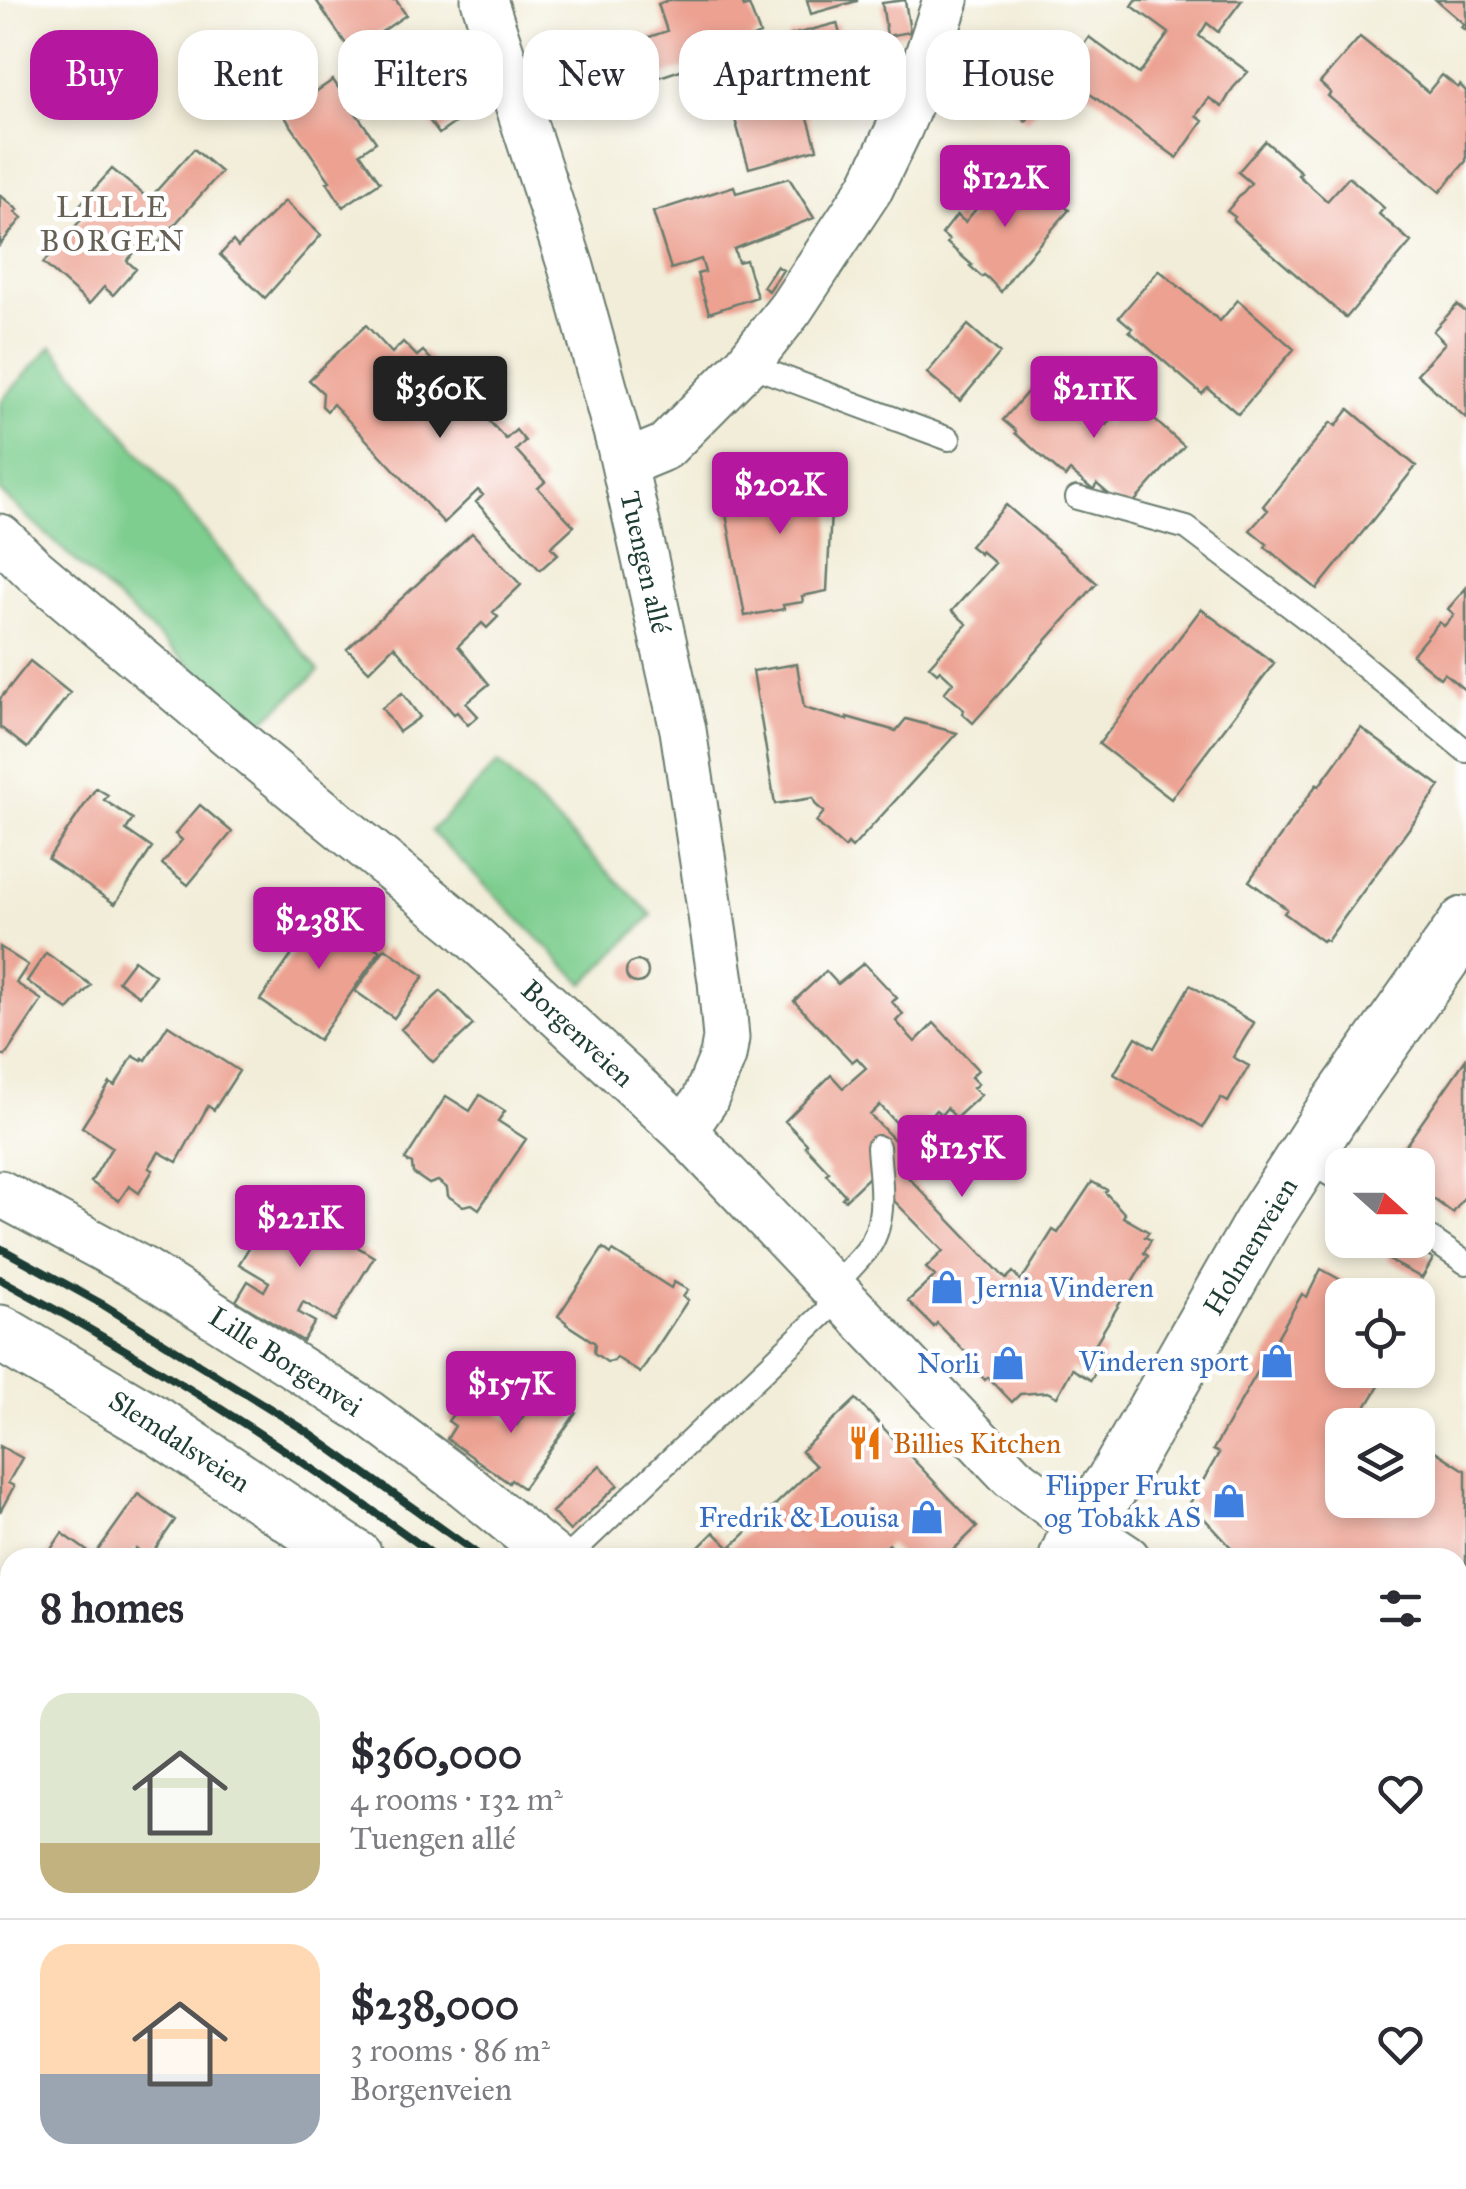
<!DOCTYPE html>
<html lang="en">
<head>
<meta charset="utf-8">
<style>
	body { margin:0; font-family:"IM FELL Great Primer",serif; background:#f2f2f3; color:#2b2b33; height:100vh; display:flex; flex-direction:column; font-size:38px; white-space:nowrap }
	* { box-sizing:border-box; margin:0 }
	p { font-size:32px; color:#7c7c81 }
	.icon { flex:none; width:55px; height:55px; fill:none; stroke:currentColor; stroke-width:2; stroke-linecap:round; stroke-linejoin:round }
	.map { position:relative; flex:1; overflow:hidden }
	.side { position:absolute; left:0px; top:1548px; width:1468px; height:642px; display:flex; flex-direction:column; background:#fff; border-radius:30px 30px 0 0; box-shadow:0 5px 15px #0003 }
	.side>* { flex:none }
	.guide { position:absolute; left:30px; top:30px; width:1408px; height:90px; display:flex; gap:20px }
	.needle { width:65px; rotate:111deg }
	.tools { position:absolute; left:1325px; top:1148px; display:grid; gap:20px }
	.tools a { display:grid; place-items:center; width:110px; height:110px; border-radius:20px; background:#fff; box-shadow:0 5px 15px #0003; font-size:50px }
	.price { position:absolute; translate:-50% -85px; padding:0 22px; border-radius:10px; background:#b5179e; color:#fff; font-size:32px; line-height:65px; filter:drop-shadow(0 2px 5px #0008) }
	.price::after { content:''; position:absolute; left:50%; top:60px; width:30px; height:22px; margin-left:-15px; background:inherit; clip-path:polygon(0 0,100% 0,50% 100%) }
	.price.active { background:#222; color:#fff }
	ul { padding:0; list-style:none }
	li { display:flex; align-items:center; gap:30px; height:250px; padding:0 40px }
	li+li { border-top:2px solid #e1e1e2 }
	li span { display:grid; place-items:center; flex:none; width:280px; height:200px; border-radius:30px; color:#555 }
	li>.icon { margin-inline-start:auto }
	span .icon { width:120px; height:120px; fill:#fffc; stroke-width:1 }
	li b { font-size:42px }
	h2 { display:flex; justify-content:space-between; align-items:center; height:120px; padding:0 40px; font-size:42px }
	.chip { padding:0 35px; border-radius:30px; background:#fff; box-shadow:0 5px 15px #0003; font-size:35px; line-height:90px }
	.chip.active { background:#b5179e; color:#fff }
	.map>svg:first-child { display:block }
	.built { fill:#f6d2c4 }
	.green { fill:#7ece8f; stroke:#4e8662; stroke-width:2.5 }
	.building { fill:#eca191 }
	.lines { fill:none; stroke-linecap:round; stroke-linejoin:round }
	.service-casing { stroke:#697b6d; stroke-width:26 }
	.minor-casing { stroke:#697b6d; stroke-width:49 }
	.tertiary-casing { stroke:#697b6d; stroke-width:59 }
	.secondary-casing { stroke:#697b6d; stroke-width:59 }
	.service { stroke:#fff; stroke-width:22 }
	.minor { stroke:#fff; stroke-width:45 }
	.tertiary { stroke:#fff; stroke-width:55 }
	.secondary { stroke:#fff; stroke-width:55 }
	.rail { stroke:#1f3d34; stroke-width:8 }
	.labels { text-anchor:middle; stroke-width:9; stroke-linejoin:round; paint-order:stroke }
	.street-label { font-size:28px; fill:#1f3d34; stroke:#fff }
	.shop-label { font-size:28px; fill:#366cbe; stroke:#fff; text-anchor:end }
	.food-label { font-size:28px; fill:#c56008; stroke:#fff; text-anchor:start }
	.neighbourhood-label { font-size:30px; letter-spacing:2.5px; fill:#676055; stroke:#fff }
</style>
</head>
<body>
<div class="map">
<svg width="1466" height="2189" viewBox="0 0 1466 2189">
	<rect width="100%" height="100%" fill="#fff"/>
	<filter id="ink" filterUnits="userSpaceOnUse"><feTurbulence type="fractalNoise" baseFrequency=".01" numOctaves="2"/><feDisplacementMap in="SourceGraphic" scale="20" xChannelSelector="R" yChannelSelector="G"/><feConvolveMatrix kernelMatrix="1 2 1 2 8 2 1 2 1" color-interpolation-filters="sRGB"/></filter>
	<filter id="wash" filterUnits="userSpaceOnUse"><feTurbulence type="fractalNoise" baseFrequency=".0048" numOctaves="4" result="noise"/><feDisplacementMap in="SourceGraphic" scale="40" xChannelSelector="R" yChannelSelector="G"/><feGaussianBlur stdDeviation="2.25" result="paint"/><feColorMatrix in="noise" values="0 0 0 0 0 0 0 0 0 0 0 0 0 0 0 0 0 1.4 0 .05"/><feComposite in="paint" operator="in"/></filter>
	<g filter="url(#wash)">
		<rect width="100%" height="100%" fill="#f2edd8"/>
		<path class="built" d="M0,1989L10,2001V2180H167L175,2189H0Z"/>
		<path class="green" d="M52,346L319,671L257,727L0,492V402Z
			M498,763L652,915L584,984L431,831Z"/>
		<g id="blocks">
			<path class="building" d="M316,0H396L406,15L374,37L378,43L359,56L355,50L352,53Z
				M669,0H741L744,7L749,5L760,34L753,37L755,40L715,54L716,58L657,78L643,39L667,31L658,4Z
				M807,0H857V1L811,14Z
				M905,0L910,32L887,36L882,3Z
				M1136,0H1242L1218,32L1207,23L1199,36L1248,72L1233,88L1222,107L1209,98L1196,116L1203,121L1177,158L1063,74L1089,37L1139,74L1169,33L1132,6Z
				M1436,0H1466V31L1461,27L1464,24Z
				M837,23L845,54L795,68L788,36Z
				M1360,37L1428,92L1442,75L1458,88L1460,85L1466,91V161L1440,192L1328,96L1331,93L1320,83Z
				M457,69L482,104L439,134L414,99Z
				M301,80L311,95L333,80L376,142L360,153L380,182L343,207L327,182L330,181L273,100Z
				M800,90L817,149L749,168L732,109Z
				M1021,95L1037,108L1026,121L1010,107Z
				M1265,141L1301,172L1298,175L1327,201L1349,177L1384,208L1379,214L1411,242L1346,318L1233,220L1235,217L1227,211L1251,183L1238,172Z
				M194,149L221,172L154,248L145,240L127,261L136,269L113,295L104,287L89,304L43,263L87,213L79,206L112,169L149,199Z
				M789,178L814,218L734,249L738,262L746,260L757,297L709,313L697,274L705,272L701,259L671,269L653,212L734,186L736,193Z
				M1007,179L1024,194L1035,181L1069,210L1014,273L1001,292L989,279L984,275L982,277L970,266L972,265L947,243L949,240L942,234L957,215L965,222L1000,181L1003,184Z
				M0,195L18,210L15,212L22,218L0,245Z
				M285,201L321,235L265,298L220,255L233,241L238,247Z
				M777,266L783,270L769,291L763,287Z
				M1159,270L1220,321L1238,300L1294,349L1238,414L1208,388L1202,394L1129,331L1132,328L1119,317Z
				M1457,305L1466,312V418L1417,374L1445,343L1433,331Z
				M366,325L392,353L403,342L417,356L423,351L506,439L516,430L525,441L516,450L545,482L538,488L574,526L551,547L558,554L540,570L476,502L483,495L478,490L444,523L333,404L327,411L322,406L323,393L309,380Z
				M968,325L1000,353L960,401L927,373Z
				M1043,374L1057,385L1059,383L1106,425L1130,398L1184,446L1127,510L1097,484L1093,490L1070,471L1065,477L1015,433L1016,431L1003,420Z
				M1349,409L1416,466L1317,589L1265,547L1267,544L1250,530L1268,510L1263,506L1331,422L1336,426Z
				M803,460L804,466L820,463L825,493L832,491L827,591L802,596L803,602L783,605L784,609L745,616L721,487L751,482L752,487L779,483L776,464Z
				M1006,505L1097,583L973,723L962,713L964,710L944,693L953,682L940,670L937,673L929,666L967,624L952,611L995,563L981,551L980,554L970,546Z
				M472,533L521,585L493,612L498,617L487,628L482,623L458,646L489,684L466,703L478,716L468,725L457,712L454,714L394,646L369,671L347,649Z
				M1466,588V691L1444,673L1440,678L1412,655L1439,622L1444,626L1454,615L1448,609Z
				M1201,609L1274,663L1171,799L1099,744Z
				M30,661L70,693L27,748L0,727V699Z
				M797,664L804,708L847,720V717L896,731L906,719L957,733L852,848L848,844L845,848L816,822L824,812L816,805L813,798L775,804L753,671Z
				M402,693L420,717L399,732L382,708Z
				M1361,728L1440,786L1327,941L1324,939L1322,941L1284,913L1287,909L1249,881L1317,784L1319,786Z
				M96,788L108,795L104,800L133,819L126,830L152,848L115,904L48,859Z
				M200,805L232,832L188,885L162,864L182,840L175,834Z
				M309,903L380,951L319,1040L260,1000L296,949L284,940Z
				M0,947L28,965L16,983L42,1000L5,1056L0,1053Z
				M385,948L424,976L394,1018L355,991Z
				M46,953L91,985L68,1010L27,981Z
				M134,960L155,975L139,996L118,981Z
				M626 972a11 11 0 1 1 22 0a11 11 0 1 1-22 0Z
				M864,963L897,998L892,1002L903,1014L896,1021L915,1042L934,1023L978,1070L971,1077L978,1084L973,1088L981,1095L956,1118L947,1108L941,1115L936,1110L909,1137L880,1105L870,1115L919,1165L908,1177L1006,1279L1013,1272L1021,1281L1053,1230L1058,1233L1092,1182L1107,1190L1105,1192L1125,1214L1123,1217L1149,1232L1145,1237L1151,1240L1144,1253L1148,1256L1094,1346L1106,1353L1091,1380L1072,1369L1057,1397L1047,1392L1020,1394L1012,1402L988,1377L985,1380L966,1360L970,1357L937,1323L934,1327L908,1301L935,1276L926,1268L943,1251L870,1176L845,1200L842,1198L845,1195L826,1174L829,1172L805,1146L807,1144L785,1121L831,1075L843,1088L866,1068L857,1058L852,1062L794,1001L826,971L838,984Z
				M1190,985L1254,1023L1233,1057L1249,1066L1228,1102L1221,1098L1203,1127L1114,1074L1136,1037L1154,1048Z
				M441,991L473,1025L433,1062L401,1029Z
				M168,1025L239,1071L214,1110L208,1106L177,1162L159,1152L149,1168L153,1170L139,1193L129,1186L119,1201L91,1182L112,1147L82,1127L110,1083L115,1086L133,1056L142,1061L143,1058L146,1060Z
				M1466,1059V1195L1453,1213L1418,1188V1165H1392Z
				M480,1095L505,1111L498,1121L526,1139L479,1209L472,1204L463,1206L448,1196L447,1188L438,1181L429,1184L413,1173L412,1164L405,1160L446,1096L470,1111Z
				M278,1199L374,1257L335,1321L303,1302L298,1312L315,1322L303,1341L236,1301L248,1281L264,1291L269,1282L239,1264Z
				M1397,1240L1433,1259L1422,1278L1387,1259Z
				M603,1248L611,1254L613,1251L671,1288L674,1282L688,1290L683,1297L688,1300L640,1373L616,1357L614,1361L607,1362L594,1353L595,1343L566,1324V1322L558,1316Z
				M1321,1269L1368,1295H1342V1370H1389L1366,1407L1394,1425H1342V1500H1418V1440L1466,1471V1579L1458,1574V1558H1241L1190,1503L1219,1453L1213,1450L1302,1294L1307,1297Z
				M542,1389L576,1413L523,1488L511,1480L509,1483L447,1439L455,1426L448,1421L457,1409L464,1414L477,1396L517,1425Z
				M856,1399L977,1527L945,1558H902L889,1544L875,1558H688L714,1532L730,1548L816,1466L801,1451Z
				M0,1446L22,1458L8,1483L14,1486L0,1512Z
				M600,1465L618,1485L570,1531L552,1512Z
				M138,1494L175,1520L149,1558L136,1549L129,1558H45L62,1533L94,1556Z
				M1466,1686V1795L1458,1786V1693Z
				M0,1736L10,1747V1828L6,1823L8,1820L0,1811Z
				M1458,1980L1466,1989V2058L1458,2065Z
				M0,2111L10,2122V2180H62L71,2189H0Z
				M488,2180H512L521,2189H478Z
				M651,2180H847L838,2189H660Z
				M1196,2180H1332L1322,2189H1205Z"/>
		</g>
	</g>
	<g filter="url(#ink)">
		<use href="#blocks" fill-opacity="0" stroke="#697b6d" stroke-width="2.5"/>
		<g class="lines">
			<g class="service-casing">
				<path id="service" d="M747,364L949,439
					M1077,498L1187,528L1307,619L1466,751
					M1303,1158L1342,1182
					M1418,1230L1466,1263
					M833,1287C844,1275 856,1263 866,1251C889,1222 880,1180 878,1147
					M567,1558L841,1297
					M1458,1677L1466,1669"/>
			</g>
			<g class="minor-casing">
				<path id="minor" d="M484,0L571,267L619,442L683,730L721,981L726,1038L723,1056L705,1100L684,1131
					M624,464L665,447L747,364L791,308L871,187L899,129L920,79L946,0
					M0,537L34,570L263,763L456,921L684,1131L1012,1476L1080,1527L1127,1558
					M0,1193L143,1270L368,1413L466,1486L554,1558
					M1458,1912L1466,1921
					M0,1951L10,1962
					M208,2180L216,2189
					M364,2189L373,2180"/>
			</g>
			<g class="tertiary-casing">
				<path id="tertiary" d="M1067,1558L1080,1527L1113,1483L1130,1454L1262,1222L1329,1118L1466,924"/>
			</g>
			<g class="secondary-casing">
				<path id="secondary" d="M0,1333L158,1426L355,1558
					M1037,2180L1045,2189"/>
			</g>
			<use href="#service" class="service"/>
			<use href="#minor" class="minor"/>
			<use href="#tertiary" class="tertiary"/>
			<use href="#secondary" class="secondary"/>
			<path class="rail" d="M0,1248L102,1304L303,1429L483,1558
				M0,1279C152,1361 299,1455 438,1558
				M1095,2180L1103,2189
				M1129,2180L1136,2189"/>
		</g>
	</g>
	<defs>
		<g id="shop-bare" transform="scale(2.7)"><path d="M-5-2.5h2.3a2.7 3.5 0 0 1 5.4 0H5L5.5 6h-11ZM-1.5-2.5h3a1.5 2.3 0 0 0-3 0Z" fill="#3f7fe0" stroke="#fff" stroke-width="2.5" paint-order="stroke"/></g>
		<g id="restaurant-bare" transform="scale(2.7)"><path d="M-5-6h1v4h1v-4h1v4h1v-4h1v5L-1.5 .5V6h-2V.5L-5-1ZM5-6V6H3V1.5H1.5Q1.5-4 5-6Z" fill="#e8710a" stroke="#fff" stroke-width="2.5" paint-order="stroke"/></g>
	</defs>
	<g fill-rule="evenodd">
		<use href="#shop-bare" x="947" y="1287"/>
		<use href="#shop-bare" x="1277" y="1361"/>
		<use href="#shop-bare" x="1008" y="1363"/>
		<use href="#restaurant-bare" x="865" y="1443"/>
		<use href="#shop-bare" x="1229" y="1501"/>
		<use href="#shop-bare" x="927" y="1517"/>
	</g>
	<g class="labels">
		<g class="street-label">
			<text transform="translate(646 562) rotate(77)" y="10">Tuengen allé</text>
			<text transform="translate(578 1033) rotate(43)" y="10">Borgenveien</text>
			<text transform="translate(1250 1246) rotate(-59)" y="10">Holmenveien</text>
			<text transform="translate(286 1361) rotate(33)" y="10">Lille Borgenvei</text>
			<text transform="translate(180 1441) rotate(33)" y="10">Slemdalsveien</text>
		</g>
		<g class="shop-label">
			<text x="975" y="1297" text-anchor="start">Jernia Vinderen</text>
			<text x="1249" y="1371">Vinderen sport</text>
			<text x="980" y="1373">Norli</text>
			<text x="1201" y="1495">Flipper Frukt<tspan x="1201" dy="32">og Tobakk AS</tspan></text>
			<text x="899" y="1527">Fredrik &amp; Louisa</text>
		</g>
		<g class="food-label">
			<text x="893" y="1453">Billies Kitchen</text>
		</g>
		<g class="neighbourhood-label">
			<text x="113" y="217">LILLE<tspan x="113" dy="34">BORGEN</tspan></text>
		</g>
	</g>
</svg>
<div class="tools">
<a><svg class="needle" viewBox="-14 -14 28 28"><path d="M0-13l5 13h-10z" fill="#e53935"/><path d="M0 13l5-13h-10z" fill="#7c7c81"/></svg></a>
<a><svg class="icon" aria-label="locate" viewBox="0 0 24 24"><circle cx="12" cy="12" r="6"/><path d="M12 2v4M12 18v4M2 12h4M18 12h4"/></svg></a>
<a><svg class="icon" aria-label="layers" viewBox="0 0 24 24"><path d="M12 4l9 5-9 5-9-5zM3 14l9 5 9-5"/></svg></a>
</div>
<b class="price" style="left:1005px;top:230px">$122K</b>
<b class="price active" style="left:440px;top:441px">$360K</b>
<b class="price" style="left:1094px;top:441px">$211K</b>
<b class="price" style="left:780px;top:537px">$202K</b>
<b class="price" style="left:319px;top:972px">$238K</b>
<b class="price" style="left:962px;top:1200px">$125K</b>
<b class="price" style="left:300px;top:1270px">$221K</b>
<b class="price" style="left:511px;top:1436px">$157K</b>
<div class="guide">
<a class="chip active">Buy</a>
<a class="chip">Rent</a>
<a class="chip">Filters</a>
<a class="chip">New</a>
<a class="chip">Apartment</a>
<a class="chip">House</a>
</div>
<section class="side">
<h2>8 homes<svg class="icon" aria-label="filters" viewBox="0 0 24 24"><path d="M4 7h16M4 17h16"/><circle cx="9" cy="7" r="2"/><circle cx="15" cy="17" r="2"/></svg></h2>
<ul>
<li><span style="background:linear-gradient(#dfe7d0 75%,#c2b280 0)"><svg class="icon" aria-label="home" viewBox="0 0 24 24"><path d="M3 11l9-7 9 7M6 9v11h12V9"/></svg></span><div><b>$360,000</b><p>4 rooms · 132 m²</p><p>Tuengen allé</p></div><svg class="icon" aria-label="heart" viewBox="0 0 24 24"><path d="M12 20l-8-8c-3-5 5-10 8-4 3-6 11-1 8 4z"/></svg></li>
<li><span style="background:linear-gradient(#ffd9b3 65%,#9aa5b1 0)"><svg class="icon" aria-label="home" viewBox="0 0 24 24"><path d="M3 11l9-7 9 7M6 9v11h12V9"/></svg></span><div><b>$238,000</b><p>3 rooms · 86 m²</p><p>Borgenveien</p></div><svg class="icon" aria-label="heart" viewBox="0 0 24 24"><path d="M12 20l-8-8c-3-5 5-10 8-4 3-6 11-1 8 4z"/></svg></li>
</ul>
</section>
</div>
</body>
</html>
